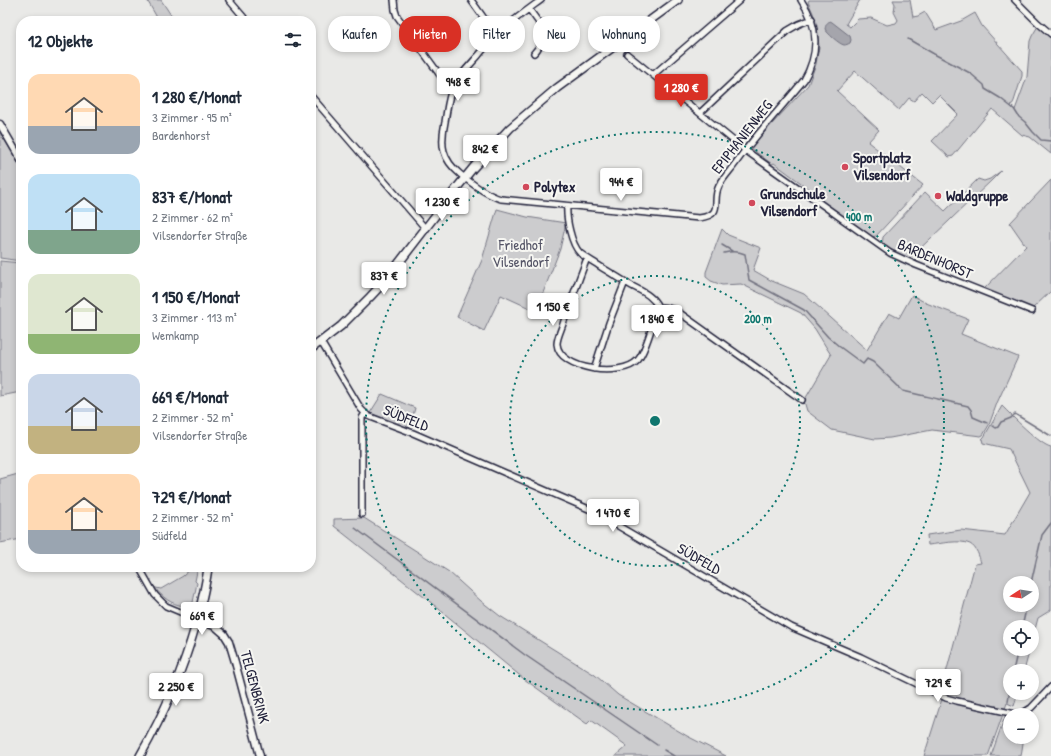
<!DOCTYPE html>
<html lang="de">
<head>
<meta charset="utf-8">
<style>
	body { margin:0; font-family:"Patrick Hand",sans-serif; background:#f6f6f7; color:#1f2937; height:100vh; display:flex; flex-direction:column; font-size:15px; white-space:nowrap }
	* { box-sizing:border-box; margin:0 }
	p { font-size:13px; color:#747a83 }
	.icon { flex:none; width:22px; height:22px; fill:none; stroke:currentColor; stroke-width:2; stroke-linecap:round; stroke-linejoin:round }
	.map { position:relative; flex:1; overflow:hidden }
	.sheet { position:absolute; left:16px; top:16px; width:300px; height:556px; display:flex; flex-direction:column; background:#fff; border-radius:16px; box-shadow:0 2px 6px #0003 }
	.sheet>* { flex:none }
	.top-card { position:absolute; left:328px; top:16px; width:380px; height:36px; display:flex; gap:8px }
	.needle { width:26px; rotate:258deg }
	.fabs { position:absolute; left:1003px; top:576px; display:grid; gap:8px }
	.fabs a { display:grid; place-items:center; width:36px; height:36px; border-radius:50%; background:#fff; box-shadow:0 2px 6px #0003; font-size:20px }
	.price { position:absolute; translate:-50% -34px; padding:0 9px; border-radius:4px; background:#fff; color:#222; font-size:13px; line-height:26px; filter:drop-shadow(0 1px 2px #0008) }
	.price::after { content:''; position:absolute; left:50%; top:24px; width:12px; height:9px; margin-left:-6px; background:inherit; clip-path:polygon(0 0,100% 0,50% 100%) }
	.price.current { background:#d93025; color:#fff }
	ul { padding:0; list-style:none }
	li { display:flex; align-items:center; gap:12px; height:100px; padding:0 12px }
	li span { display:grid; place-items:center; flex:none; width:112px; height:80px; border-radius:12px; color:#555 }
	li>.icon { margin-inline-start:auto }
	span .icon { width:48px; height:48px; fill:#fffc; stroke-width:1 }
	li b { font-size:17px }
	h2 { display:flex; justify-content:space-between; align-items:center; height:48px; padding:0 12px; font-size:17px }
	.chip { padding:0 14px; border-radius:16px; background:#fff; box-shadow:0 2px 6px #0003; font-size:14px; line-height:36px }
	.chip.current { background:#d93025; color:#fff }
	.map>svg:first-child { display:block }
	.green { fill:#ccccce; stroke:#777784; fill-rule:evenodd }
	.water { fill:#a5a5ac; stroke:#71717f }
	.lines { fill:none; stroke-linecap:round; stroke-linejoin:round }
	.stream { stroke:#71717f; stroke-width:1.5 }
	.minor-casing { stroke:#22223b; stroke-width:8 }
	.tertiary-casing { stroke:#22223b; stroke-width:9 }
	.secondary-casing { stroke:#22223b; stroke-width:10 }
	.minor { stroke:#f6f6f2; stroke-width:5 }
	.tertiary { stroke:#f6f6f2; stroke-width:6 }
	.secondary { stroke:#f6f6f2; stroke-width:7 }
	.ring { fill:none; stroke:#0f766e; stroke-width:2; stroke-dasharray:2 4 }
	.poi-dot { fill:#d1495b; stroke:#f6f6f2; stroke-width:1.5 }
	.labels { text-anchor:middle; stroke-width:4; stroke-linejoin:round; paint-order:stroke }
	.street-label { font-size:15px; fill:#22223b; stroke:#f6f6f2 }
	.poi-label { font-size:15px; font-weight:bold; fill:#22223b; stroke:#f6f6f2; text-anchor:start }
	.park-label { font-size:15px; fill:#555567; stroke:#f6f6f2 }
	.centre { fill:#0f766e; stroke:#f6f6f2; stroke-width:2 }
	.ring-label { font-size:12px; text-anchor:middle; font-weight:bold; fill:#0f766e; stroke:#f6f6f2; stroke-width:4; stroke-linejoin:round; paint-order:stroke }
</style>
</head>
<body>
<div class="map">
<svg width="1051" height="756" viewBox="0 0 1051 756">
	<rect width="100%" height="100%" fill="#e9e9e7"/>
	<filter id="ink" filterUnits="userSpaceOnUse"><feTurbulence type="fractalNoise" baseFrequency=".025" numOctaves="2"/><feDisplacementMap in="SourceGraphic" scale="8" xChannelSelector="R" yChannelSelector="G"/><feConvolveMatrix kernelMatrix="1 2 1 2 8 2 1 2 1" color-interpolation-filters="sRGB"/></filter>
	<g filter="url(#ink)">
		<path class="green" d="M147,0H161L175,21H159Z
			M809,0H860L846,24L850,27L858,19L871,18L887,25L896,23L898,20L894,12L895,4L893,0H910L913,17L918,16L925,12L936,30L961,21L975,13L982,26L1022,71V76L1014,101L1011,107L1015,110L1027,77L1030,41L1032,36L1038,26L1051,37V154L1030,137L1022,135L992,109L953,156L949,157L932,141L958,114L939,95L932,102L922,92L914,101L909,98L899,110L855,71L837,91L879,130L868,142L923,185L876,236L872,237L822,201L819,194L817,195L816,194L774,163L772,164L750,148L808,85L816,64L819,47L817,26L813,13L808,2Z
			M0,132L21,168V261L0,258Z
			M1001,171L992,180L909,259L894,253L882,245L883,237L925,192L945,211L978,179L984,181L990,179Z
			M1051,180V291L1032,309L983,290L1026,246L1010,223Z
			M497,209L527,217L566,223L560,249L536,311L501,295L484,331L457,317L482,260Z
			M722,229L728,235L761,248L753,270L772,281L804,294L867,350L889,313L899,318L912,295L926,303L968,319L961,334L1018,357L997,403L989,425L983,435L981,436L932,430L890,438L875,439L832,430L807,411L804,401L831,355L815,329L801,313L741,284L722,285L711,281L706,277V272Z
			M0,261L21,263V392L0,396Z
			M382,394L415,408L409,430L370,413Z
			M1002,406C1011,415 1040,445 1051,447V610L1038,618L1032,641V627H1010V649H1030L1024,671H1010V693H1018L1014,706L1007,703L988,756H924L942,699L951,702L953,697L941,692L975,564L981,563C979,556 977,548 970,544C960,539 939,544 928,545L927,535L961,530L1005,535L1030,492L1009,449L983,443L982,439L984,437ZM1010,583H1032V605H1010Z
			M18,474L21,482V539L0,543V479Z
			M364,518L410,547L449,572L481,601L500,616L595,675L618,695L687,736L726,756H615L627,746L591,720L587,724L524,679L434,605L334,526V519Z
			M193,567H198L195,581L197,583L192,607C187,606 183,606 179,605C167,602 160,594 152,585L156,588L161,589L183,576Z
			M1005,716L1010,717V737H1024L1021,756H991Z"/>
		<path class="water" d="M830,21L832,22L850,36L851,40L850,43C848,44 846,45 844,45C839,44 827,33 825,29C826,25 826,23 830,21Z"/>
		<g class="lines">
			<path class="stream" d="M908,39L934,54L970,73L984,85L985,89L1000,98L1014,109L1019,117L1025,122L1033,132L1041,140L1051,141
				M722,245L732,251
				M724,253C732,251 738,251 745,254L749,280L804,310L828,337L840,347L863,364L867,359L873,362L903,391L968,406L971,410L973,417L987,423
				M993,426L996,428L998,427L1001,422L1011,418L1015,414L1051,436
				M355,528L525,655L657,745
				M1031,583L1042,535L1051,523
				M1022,627L1027,605
				M1013,671L1018,649
				M1008,702L1010,688
				M664,750L674,756"/>
			<g class="minor-casing">
				<path id="minor" d="M229,0L247,21
					M394,0L395,10L397,16L442,78L453,88
					M471,0L496,35
					M541,0C526,11 510,22 496,36C489,42 484,49 478,56C469,66 459,76 453,87C448,97 447,111 445,122C440,145 442,159 460,174C472,184 486,195 501,199L699,218C725,215 711,201 719,186C723,178 730,171 735,164C756,134 781,108 804,80C819,54 819,26 801,0
					M1015,0L1038,23L1051,34
					M529,9L542,27C541,37 542,46 534,53
					M627,54L745,150L890,253L916,265L1032,311
					M653,75L740,0
					M311,96L425,228
					M700,113L787,31L799,24L812,19
					M567,206C566,218 571,244 580,253C586,258 594,262 601,267C611,273 622,280 632,286C643,292 653,296 658,307C654,320 646,351 638,360C622,378 559,370 557,344C557,338 561,330 563,324C570,302 579,280 587,258
					M658,307L668,308L677,311L802,400
					M321,342L361,409L368,416L413,433L591,510L791,627L861,657L946,698L957,701L1015,714L1023,713L1031,708L1051,687
					M594,369L609,323L625,282
					M362,514V418L365,413
					M139,567L155,595L166,606L197,619"/>
			</g>
			<g class="tertiary-casing">
				<path id="tertiary" d="M0,124L21,160
					M197,619L216,627L224,634L229,642L235,662L260,756"/>
			</g>
			<g class="secondary-casing">
				<path id="secondary" d="M311,349L341,326L370,297L385,281L455,190L473,168L510,128L557,88L678,0
					M140,756C164,714 183,670 196,624C201,605 206,586 208,567"/>
			</g>
			<use href="#minor" class="minor"/>
			<use href="#tertiary" class="tertiary"/>
			<use href="#secondary" class="secondary"/>
		</g>
	</g>
	<g class="ring">
		<circle cx="655" cy="421" r="145"/>
		<circle cx="655" cy="421" r="289"/>
	</g>
	<g class="poi-dot">
		<circle cx="845" cy="167" r="4"/>
		<circle cx="526" cy="187" r="4"/>
		<circle cx="938" cy="196" r="4"/>
		<circle cx="752" cy="203" r="4"/>
	</g>
	<g class="labels">
		<g class="street-label">
			<text transform="translate(742 137) rotate(-52)" y="5">EPIPHANIENWEG</text>
			<text transform="translate(935 259) rotate(23)" y="5">BARDENHORST</text>
			<text transform="translate(406 418) rotate(22)" y="5">SÜDFELD</text>
			<text transform="translate(699 559) rotate(30)" y="5">SÜDFELD</text>
			<text transform="translate(255 687) rotate(75)" y="5">TELGENBRINK</text>
		</g>
		<g class="poi-label">
			<text x="853" y="163">Sportplatz<tspan x="853" dy="17">Vilsendorf</tspan></text>
			<text x="534" y="192">Polytex</text>
			<text x="760" y="199">Grundschule<tspan x="760" dy="17">Vilsendorf</tspan></text>
			<text x="946" y="201">Waldgruppe</text>
		</g>
		<g class="park-label">
			<text x="521" y="250">Friedhof<tspan x="521" dy="17">Vilsendorf</tspan></text>
		</g>
	</g>
	<circle cx="655" cy="421" r="6" class="centre"/>
	<g class="ring-label">
		<text x="859" y="221">400 m</text>
		<text x="758" y="323">200 m</text>
	</g>
</svg>
<div class="fabs">
<a><svg class="needle" viewBox="-14 -14 28 28"><path d="M0-13l5 13h-10z" fill="#e53935"/><path d="M0 13l5-13h-10z" fill="#747a83"/></svg></a>
<a><svg class="icon" aria-label="locate" viewBox="0 0 24 24"><circle cx="12" cy="12" r="6"/><path d="M12 2v4M12 18v4M2 12h4M18 12h4"/></svg></a>
<a>+</a>
<a>−</a>
</div>
<b class="price" style="left:458px;top:102px">948 €</b>
<b class="price current" style="left:681px;top:108px">1 280 €</b>
<b class="price" style="left:485px;top:169px">842 €</b>
<b class="price" style="left:621px;top:202px">944 €</b>
<b class="price" style="left:442px;top:222px">1 230 €</b>
<b class="price" style="left:384px;top:296px">837 €</b>
<b class="price" style="left:553px;top:327px">1 150 €</b>
<b class="price" style="left:657px;top:339px">1 840 €</b>
<b class="price" style="left:613px;top:533px">1 470 €</b>
<b class="price" style="left:202px;top:636px">669 €</b>
<b class="price" style="left:938px;top:703px">729 €</b>
<b class="price" style="left:176px;top:707px">2 250 €</b>
<div class="top-card">
<a class="chip">Kaufen</a>
<a class="chip current">Mieten</a>
<a class="chip">Filter</a>
<a class="chip">Neu</a>
<a class="chip">Wohnung</a>
</div>
<section class="sheet">
<h2>12 Objekte<svg class="icon" aria-label="filters" viewBox="0 0 24 24"><path d="M4 7h16M4 17h16"/><circle cx="9" cy="7" r="2"/><circle cx="15" cy="17" r="2"/></svg></h2>
<ul>
<li><span style="background:linear-gradient(#ffd9b3 65%,#9aa5b1 0)"><svg class="icon" aria-label="home" viewBox="0 0 24 24"><path d="M3 11l9-7 9 7M6 9v11h12V9"/></svg></span><div><b>1 280 €/Monat</b><p>3 Zimmer · 95 m²</p><p>Bardenhorst</p></div></li>
<li><span style="background:linear-gradient(#bfe0f5 70%,#7fa58c 0)"><svg class="icon" aria-label="home" viewBox="0 0 24 24"><path d="M3 11l9-7 9 7M6 9v11h12V9"/></svg></span><div><b>837 €/Monat</b><p>2 Zimmer · 62 m²</p><p>Vilsendorfer Straße</p></div></li>
<li><span style="background:linear-gradient(#dfe7d0 75%,#8fb573 0)"><svg class="icon" aria-label="home" viewBox="0 0 24 24"><path d="M3 11l9-7 9 7M6 9v11h12V9"/></svg></span><div><b>1 150 €/Monat</b><p>3 Zimmer · 113 m²</p><p>Wemkamp</p></div></li>
<li><span style="background:linear-gradient(#c9d6e8 65%,#c2b280 0)"><svg class="icon" aria-label="home" viewBox="0 0 24 24"><path d="M3 11l9-7 9 7M6 9v11h12V9"/></svg></span><div><b>669 €/Monat</b><p>2 Zimmer · 52 m²</p><p>Vilsendorfer Straße</p></div></li>
<li><span style="background:linear-gradient(#ffd9b3 70%,#9aa5b1 0)"><svg class="icon" aria-label="home" viewBox="0 0 24 24"><path d="M3 11l9-7 9 7M6 9v11h12V9"/></svg></span><div><b>729 €/Monat</b><p>2 Zimmer · 52 m²</p><p>Südfeld</p></div></li>
</ul>
</section>
</div>
</body>
</html>
